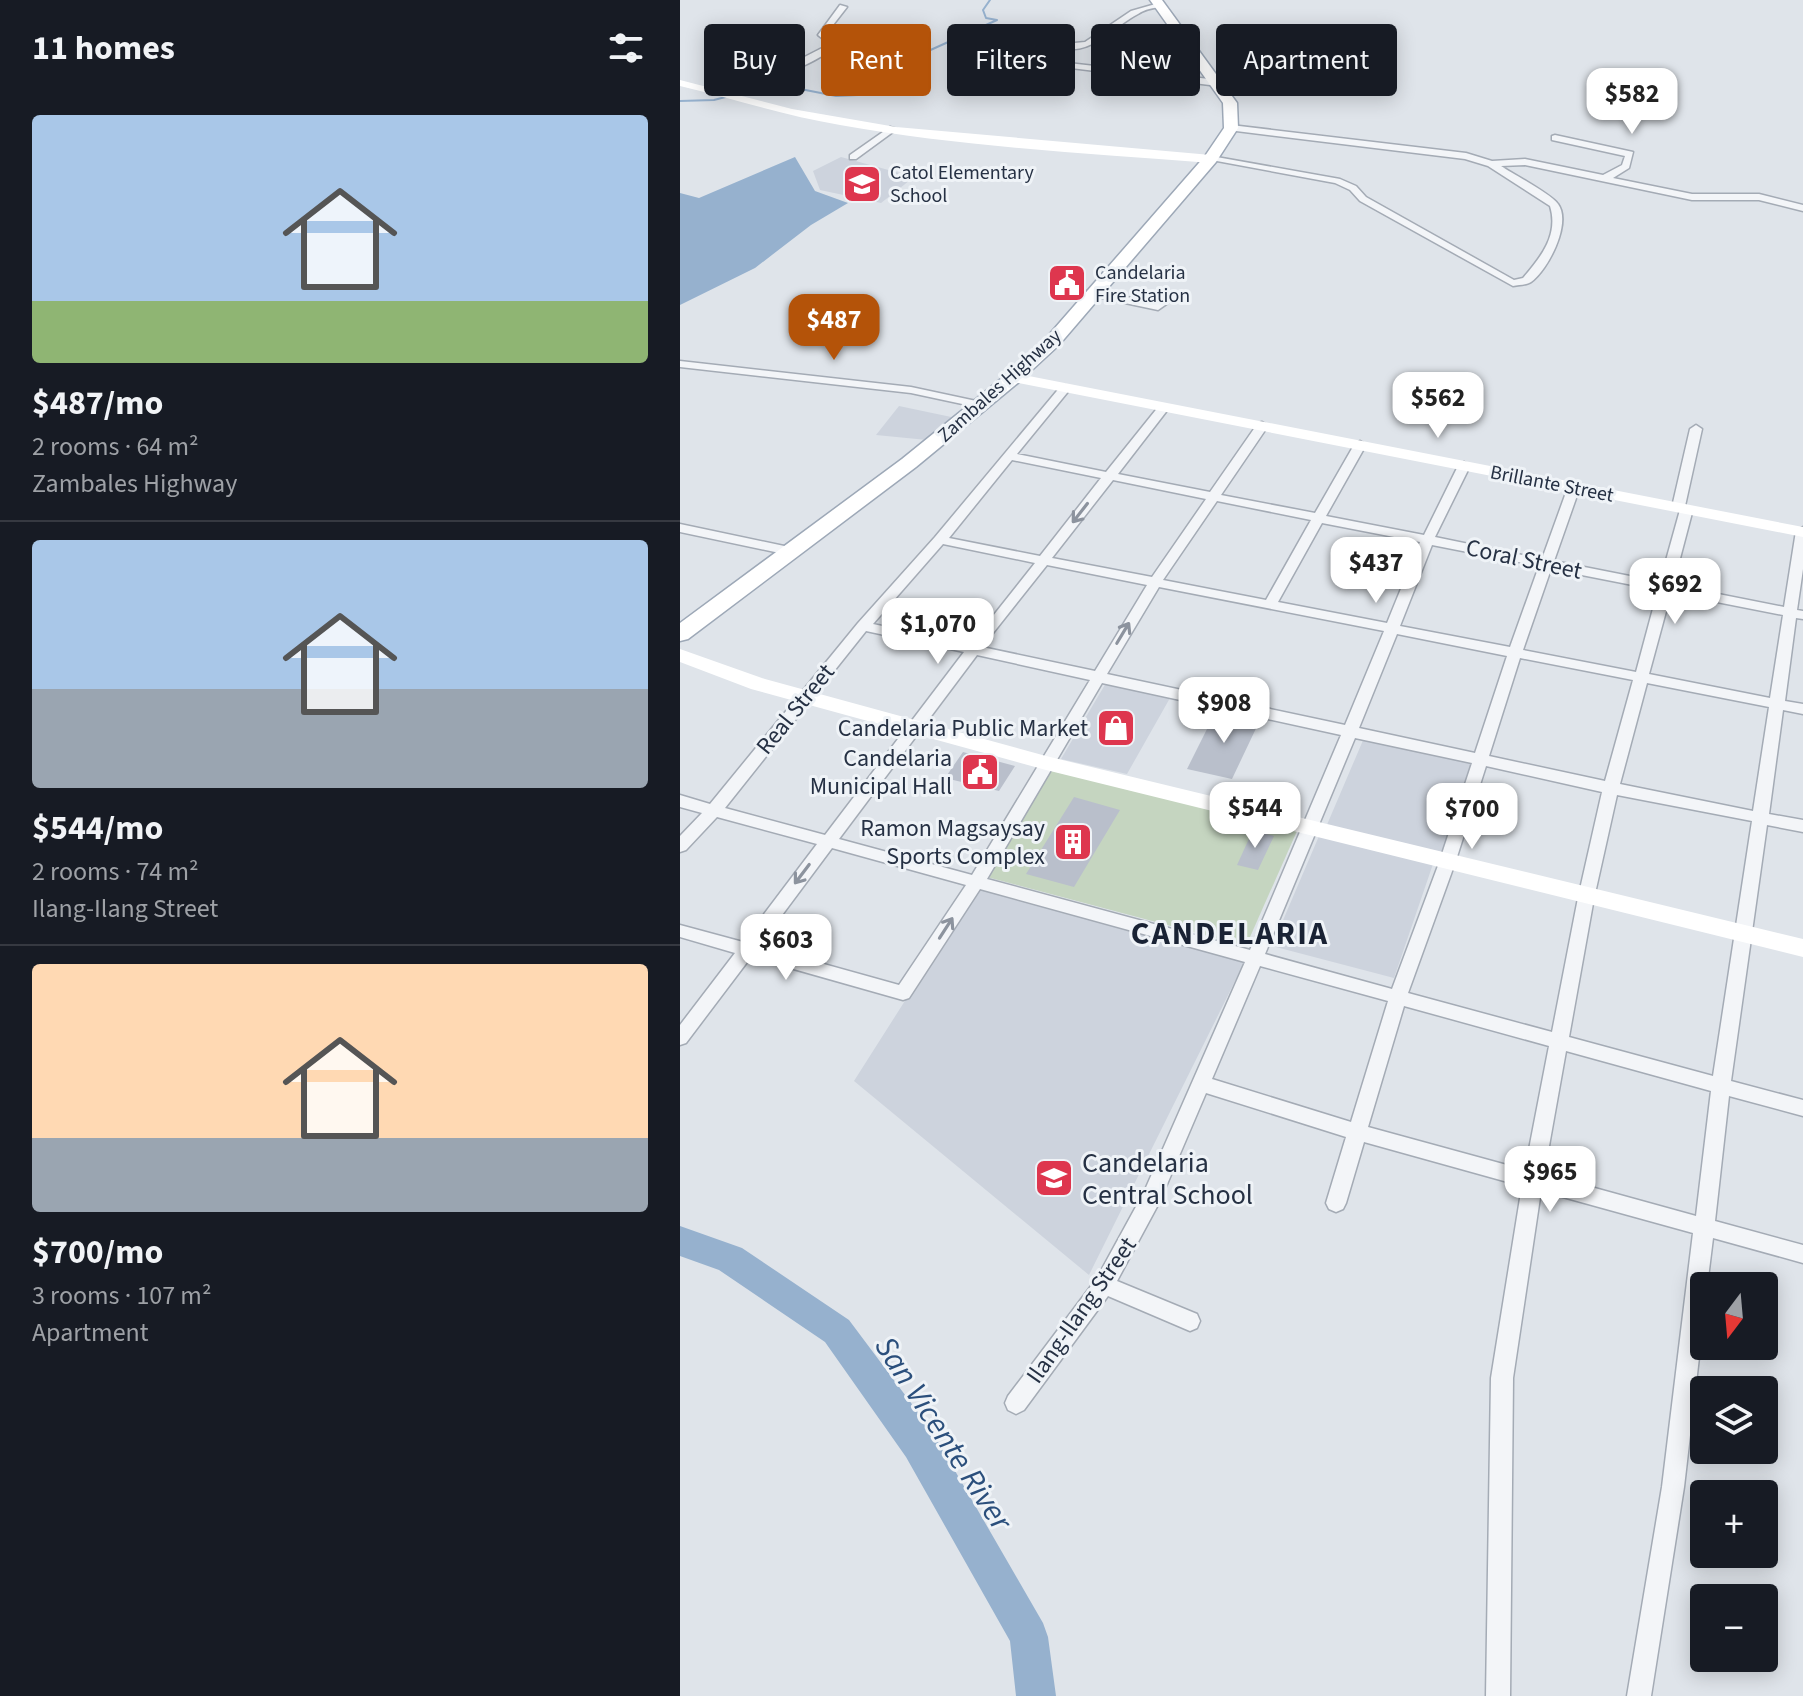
<!DOCTYPE html>
<html lang="en">
<head>
<meta charset="utf-8">
<style>
	body { margin:0; font-family:"Source Sans 3",sans-serif; background:#20242c; color:#f1f3f6; height:100vh; display:flex; flex-direction:column; font-size:30px; white-space:nowrap }
	* { box-sizing:border-box; margin:0 }
	p { font-size:26px; color:#9ea1a6 }
	.icon { flex:none; width:44px; height:44px; fill:none; stroke:currentColor; stroke-width:2; stroke-linecap:round; stroke-linejoin:round }
	.map { position:relative; flex:1; overflow:hidden }
	.drawer { display:flex; flex-direction:column; background:#171b24; width:680px }
	.drawer>* { flex:none }
	.hud { position:absolute; left:24px; top:24px; width:760px; height:72px; display:flex; gap:16px }
	.needle { width:52px; rotate:196deg }
	.buttons { position:absolute; left:1010px; top:1272px; display:grid; gap:16px }
	.buttons a { display:grid; place-items:center; width:88px; height:88px; border-radius:8px; background:#171b24; box-shadow:0 4px 20px #0003; font-size:40px }
	.price { position:absolute; translate:-50% -68px; padding:0 18px; border-radius:16px; background:#fff; color:#222; font-size:26px; line-height:52px; filter:drop-shadow(0 2px 4px #0008) }
	.price::after { content:''; position:absolute; left:50%; top:48px; width:24px; height:18px; margin-left:-12px; background:inherit; clip-path:polygon(0 0,100% 0,50% 100%) }
	.price.selected { background:#b45309; color:#fff }
	ul { padding:0; list-style:none }
	li { display:grid; align-content:center; gap:16px; height:424px; padding:0 32px }
	li+li { border-top:2px solid #363941 }
	li span { display:grid; place-items:center; height:248px; border-radius:8px; color:#555 }
	li>.icon { margin-inline-start:auto }
	span .icon { width:144px; height:144px; fill:#fffc; stroke-width:1 }
	li b { font-size:34px }
	h2 { display:flex; justify-content:space-between; align-items:center; height:96px; padding:0 32px; font-size:34px }
	.chip { padding:0 28px; border-radius:8px; background:#171b24; box-shadow:0 4px 20px #0003; font-size:28px; line-height:72px }
	.chip.selected { background:#b45309; color:#fff }
	main { display:flex; flex:1; min-height:0 }
	.map>svg:first-child { display:block }
	.built { fill:#cdd3dd }
	.green { fill:#c5d5c0 }
	.water { fill:#96b1ce }
	.lines { fill:none; stroke-linecap:round; stroke-linejoin:round }
	.stream { stroke:#96b1ce; stroke-width:2 }
	.river { fill:#96b1ce; fill-rule:evenodd }
	.building { fill:#b9bfcb }
	.street-casing { stroke:#a4abb5; stroke-width:3 }
	.primary-casing { stroke:#9da8b7; stroke-width:3 }
	.street { fill:#f3f5f8; fill-rule:evenodd }
	.secondary { fill:#fff; fill-rule:evenodd }
	.primary { fill:#fff; fill-rule:evenodd }
	.oneway { stroke:#8c939e }
	.labels { text-anchor:middle; stroke-width:6; stroke-linejoin:round; paint-order:stroke }
	.far-poi-label { font-size:20px; fill:#263144; stroke:#eff3f7; text-anchor:start }
	.far-street-label { font-size:20px; fill:#263144; stroke:#eff3f7 }
	.street-label { font-size:24px; fill:#263144; stroke:#eff3f7 }
	.poi-label { font-size:24px; fill:#263144; stroke:#eff3f7; text-anchor:end }
	.near-poi-label { font-size:28px; fill:#263144; stroke:#eff3f7; text-anchor:start }
	.district-label { font-size:32px; font-weight:bold; letter-spacing:2px; fill:#192234; stroke:#eff3f7 }
	.near-water-label { font-size:32px; font-style:italic; fill:#2b4f7c; stroke:#eff3f7 }
</style>
</head>
<body>
<main>
<section class="drawer">
<h2>11 homes<svg class="icon" aria-label="filters" viewBox="0 0 24 24"><path d="M4 7h16M4 17h16"/><circle cx="9" cy="7" r="2"/><circle cx="15" cy="17" r="2"/></svg></h2>
<ul>
<li><span style="background:linear-gradient(#a9c7e8 75%,#8fb573 0)"><svg class="icon" aria-label="home" viewBox="0 0 24 24"><path d="M3 11l9-7 9 7M6 9v11h12V9"/></svg></span><div><b>$487/mo</b><p>2 rooms · 64 m²</p><p>Zambales Highway</p></div></li>
<li><span style="background:linear-gradient(#a9c7e8 60%,#9aa5b1 0)"><svg class="icon" aria-label="home" viewBox="0 0 24 24"><path d="M3 11l9-7 9 7M6 9v11h12V9"/></svg></span><div><b>$544/mo</b><p>2 rooms · 74 m²</p><p>Ilang-Ilang Street</p></div></li>
<li><span style="background:linear-gradient(#ffd9b3 70%,#9aa5b1 0)"><svg class="icon" aria-label="home" viewBox="0 0 24 24"><path d="M3 11l9-7 9 7M6 9v11h12V9"/></svg></span><div><b>$700/mo</b><p>3 rooms · 107 m²</p><p>Apartment</p></div></li>
</ul>
</section>
<div class="map">
<svg width="1123" height="1696" viewBox="0 0 1123 1696">
	<rect width="100%" height="100%" fill="#dfe4ea"/>
	<path class="built" d="M161,157L234,177L201,203L140,190L133,171Z
		M219,406L276,418L247,440L196,435Z
		M426,683L490,698L447,774L381,759Z
		M684,738L798,764L767,857L646,827Z
		M639,836L753,864L714,978L592,946Z
		M296,889L565,961L409,1275L174,1081Z"/>
	<path class="green" d="M369,770L617,831L566,946L303,876Z"/>
	<path class="water" d="M115,157L135,191L168,203L131,225L75,268L0,305V193L19,198Z"/>
	<g class="lines">
		<path class="stream" d="M0,101L34,100L95,84L156,96L178,95L235,57L317,20L306,18L303,10L310,0"/>
		<path class="river" d="M0,1226L62,1248L169,1320L252,1431L363,1623L368,1637L376,1696H336L330,1641L226,1457L145,1342L39,1270L0,1256Z"/>
	</g>
	<path class="building" d="M536,711L580,720L552,779L507,769Z
		M283,752L335,766L319,791L265,778Z
		M394,797L440,810L394,887L346,874Z
		M573,830L594,836L578,870L557,865Z"/>
	<g class="lines">
		<g class="street-casing">
			<path id="street" d="M479,3L482,7C473,8 465,9 458,14C431,28 407,61 374,45L405,42L451,11Z
				M160,5L167,7L146,34L157,43C138,68 70,84 39,93L32,91L103,68L146,46L148,43L138,35Z
				M353,59L538,80L542,83L538,86L350,63Z
				M551,125L786,153L812,161L845,159L923,175L942,165L945,156L872,140V136L875,135L953,152L949,168L933,178L1012,194H1079L1123,205V211L1079,200H1012L845,165L821,166C833,174 871,194 878,204C892,223 868,270 851,282C847,285 838,285 833,286L680,201L670,190L655,183L526,159L531,156L660,179L676,186L686,197L834,280L843,278C861,257 879,235 870,206L808,166L785,159L548,130V126Z
				M210,127L217,129L176,159H170V155Z
				M411,290L476,303L489,294L498,296L478,310L407,295V291Z
				M0,361L231,387L301,402L307,405L301,408L231,393L0,367Z
				M385,385L391,388L337,454L426,472L479,406L483,405L489,408L438,474L530,492L578,423L582,422L588,426L541,495L635,513L674,445L680,441L686,445L646,516L744,535L778,466L784,462L790,466L755,537L862,559L888,487L894,483L900,487L874,561L980,582L1000,510L992,507L1010,429L1016,425L1022,429L1005,506L1013,509L993,585L1104,607L1116,531L1123,527V569L1117,610L1123,611V619L1116,618L1105,701L1123,704V714L1103,710L1089,814L1123,820V832L1087,825L1051,1081L1123,1100V1116L1049,1096L1035,1221L1123,1245V1263L1033,1238L1027,1286H1024V1314L1004,1487L971,1696H947L982,1487L1013,1233L861,1191L833,1378L830,1696H806L811,1378L842,1186L684,1142L666,1203L663,1209L656,1212L649,1209L646,1203L666,1137L526,1093L479,1203L437,1281L517,1314L520,1321L517,1328L510,1331L428,1296L344,1410L336,1414L328,1410L325,1403L328,1396L417,1278L464,1192L565,962L300,889L229,998L223,1000L71,957L6,1043L0,1045V1025L55,953L0,937V925L63,942L137,844L37,817L6,850L0,852V836L22,813L0,807V795L30,804L178,623L255,537L381,386ZM332,460L421,478L360,556L269,538ZM433,480L526,499L472,577L372,558ZM537,501L631,520L586,600L483,580ZM642,523L740,542L707,623L598,602ZM263,544L355,563L290,645L193,624ZM752,545L859,566L830,647L720,626ZM367,565L467,585L415,671L302,647ZM871,569L978,590L956,672L843,650ZM479,587L704,631L665,725L427,674ZM991,593L1103,615L1090,698L969,674ZM186,631L284,652L145,835L45,808ZM717,634L827,656L795,753L679,728ZM297,655L410,680L292,875L159,839ZM840,658L953,680L925,781L809,756ZM422,683L661,735L570,950L307,879ZM967,683L1089,707L1073,811L940,784ZM675,738L792,763L759,863L712,989L585,954ZM806,766L922,792L898,898L872,1032L728,993L775,863ZM937,795L1072,821L1033,1076L889,1037L914,898ZM152,848L286,885L219,985L79,946ZM580,966L708,1001L671,1122L532,1079ZM724,1006L869,1046L845,1170L688,1127ZM886,1051L1031,1091L1016,1216L864,1174Z
				M0,524L109,547L116,551L109,555L0,532Z"/>
		</g>
		<g class="primary-casing">
			<path id="primary" d="M470,0H482L557,103L558,128L536,162L379,345L339,382L236,467L8,639L0,641V623L222,459L327,374L367,337L525,156L544,128L543,103Z"/>
		</g>
		<use href="#street" class="street"/>
		<path class="secondary" d="M0,80L112,109L216,127L531,155L537,159L531,163C407,153 282,147 160,125C106,116 54,99 0,86Z
			M333,373L1123,527V537L328,381V375Z
			M0,649L85,679L366,756L1123,939V957L366,770L71,689L0,662Z"/>
		<use href="#primary" class="primary"/>
	</g>
	<defs><path id="oneway-shaft" d="M-6 0H5M1.5-3L5.5 0L1.5 3" fill="none" stroke-width="1.6" stroke-linecap="round" stroke-linejoin="round" transform="scale(2)"/></defs>
	<g class="oneway">
		<use href="#oneway-shaft" transform="translate(400 513) rotate(128)"/>
		<use href="#oneway-shaft" transform="translate(443 633) rotate(-59)"/>
		<use href="#oneway-shaft" transform="translate(122 874) rotate(127)"/>
		<use href="#oneway-shaft" transform="translate(266 928) rotate(-57)"/>
	</g>
	<defs>
		<g id="school-square" transform="scale(2)"><rect x="-9" y="-9" width="18" height="18" rx="4" fill="#de364e" stroke="#eff3f7"/><path d="M0-5L7-2L0 1L-7-2ZM-4 1L0 2.5L4 1V4Q0 6-4 4Z" fill="#fff"/></g>
		<g id="civic-square" transform="scale(2)"><rect x="-9" y="-9" width="18" height="18" rx="4" fill="#de364e" stroke="#eff3f7"/><path d="M-.6-6.5H3V-4.5H.6V-3L4-1V1h2V6H-6V1h2V-1L-.6-3ZM-1.2 2.5V6h2.4V2.5Z" fill="#fff"/></g>
		<g id="shop-square" transform="scale(2)"><rect x="-9" y="-9" width="18" height="18" rx="4" fill="#de364e" stroke="#eff3f7"/><path d="M-5-2.5h2.3a2.7 3.5 0 0 1 5.4 0H5L5.5 6h-11ZM-1.5-2.5h3a1.5 2.3 0 0 0-3 0Z" fill="#fff"/></g>
		<g id="building-square" transform="scale(2)"><rect x="-9" y="-9" width="18" height="18" rx="4" fill="#de364e" stroke="#eff3f7"/><path d="M-4-6H4V6H1V3H-1V6H-4ZM-2.5-4.3h1.7v1.8h-1.7ZM.8-4.3h1.7v1.8H.8ZM-2.5-1h1.7V.8h-1.7ZM.8-1h1.7V.8H.8Z" fill="#fff"/></g>
	</defs>
	<g fill-rule="evenodd">
		<use href="#school-square" x="182" y="184"/>
		<use href="#civic-square" x="387" y="283"/>
		<use href="#shop-square" x="436" y="728"/>
		<use href="#civic-square" x="300" y="772"/>
		<use href="#building-square" x="393" y="842"/>
		<use href="#school-square" x="374" y="1178"/>
	</g>
	<g class="labels">
		<g class="far-poi-label">
			<text x="210" y="179">Catol Elementary<tspan x="210" dy="23">School</tspan></text>
			<text x="415" y="279">Candelaria<tspan x="415" dy="23">Fire Station</tspan></text>
		</g>
		<g class="far-street-label">
			<text transform="translate(319 385) rotate(-42)" y="7">Zambales Highway</text>
			<text transform="translate(872 483) rotate(11)" y="7">Brillante Street</text>
		</g>
		<g class="street-label">
			<text transform="translate(844 559) rotate(12)" y="8">Coral Street</text>
			<text transform="translate(115 709) rotate(-51)" y="8">Real Street</text>
			<text transform="translate(401 1310) rotate(-55)" y="8">Ilang-Ilang Street</text>
		</g>
		<g class="poi-label">
			<text x="408" y="736">Candelaria Public Market</text>
			<text x="272" y="766">Candelaria<tspan x="272" dy="28">Municipal Hall</tspan></text>
			<text x="365" y="836">Ramon Magsaysay<tspan x="365" dy="28">Sports Complex</tspan></text>
		</g>
		<g class="near-poi-label">
			<text x="402" y="1172">Candelaria<tspan x="402" dy="32">Central School</tspan></text>
		</g>
		<g class="district-label">
			<text x="550" y="944">CANDELARIA</text>
		</g>
		<g class="near-water-label">
			<text transform="translate(264 1433) rotate(57)" y="11">San Vicente River</text>
		</g>
	</g>
</svg>
<div class="buttons">
<a><svg class="needle" viewBox="-14 -14 28 28"><path d="M0-13l5 13h-10z" fill="#e53935"/><path d="M0 13l5-13h-10z" fill="#9ea1a6"/></svg></a>
<a><svg class="icon" aria-label="layers" viewBox="0 0 24 24"><path d="M12 4l9 5-9 5-9-5zM3 14l9 5 9-5"/></svg></a>
<a>+</a>
<a>−</a>
</div>
<b class="price" style="left:952px;top:136px">$582</b>
<b class="price selected" style="left:154px;top:362px">$487</b>
<b class="price" style="left:758px;top:440px">$562</b>
<b class="price" style="left:696px;top:605px">$437</b>
<b class="price" style="left:995px;top:626px">$692</b>
<b class="price" style="left:258px;top:666px">$1,070</b>
<b class="price" style="left:544px;top:745px">$908</b>
<b class="price" style="left:575px;top:850px">$544</b>
<b class="price" style="left:792px;top:851px">$700</b>
<b class="price" style="left:106px;top:982px">$603</b>
<b class="price" style="left:870px;top:1214px">$965</b>
<div class="hud">
<a class="chip">Buy</a>
<a class="chip selected">Rent</a>
<a class="chip">Filters</a>
<a class="chip">New</a>
<a class="chip">Apartment</a>
</div>
</div>
</main>
</body>
</html>
